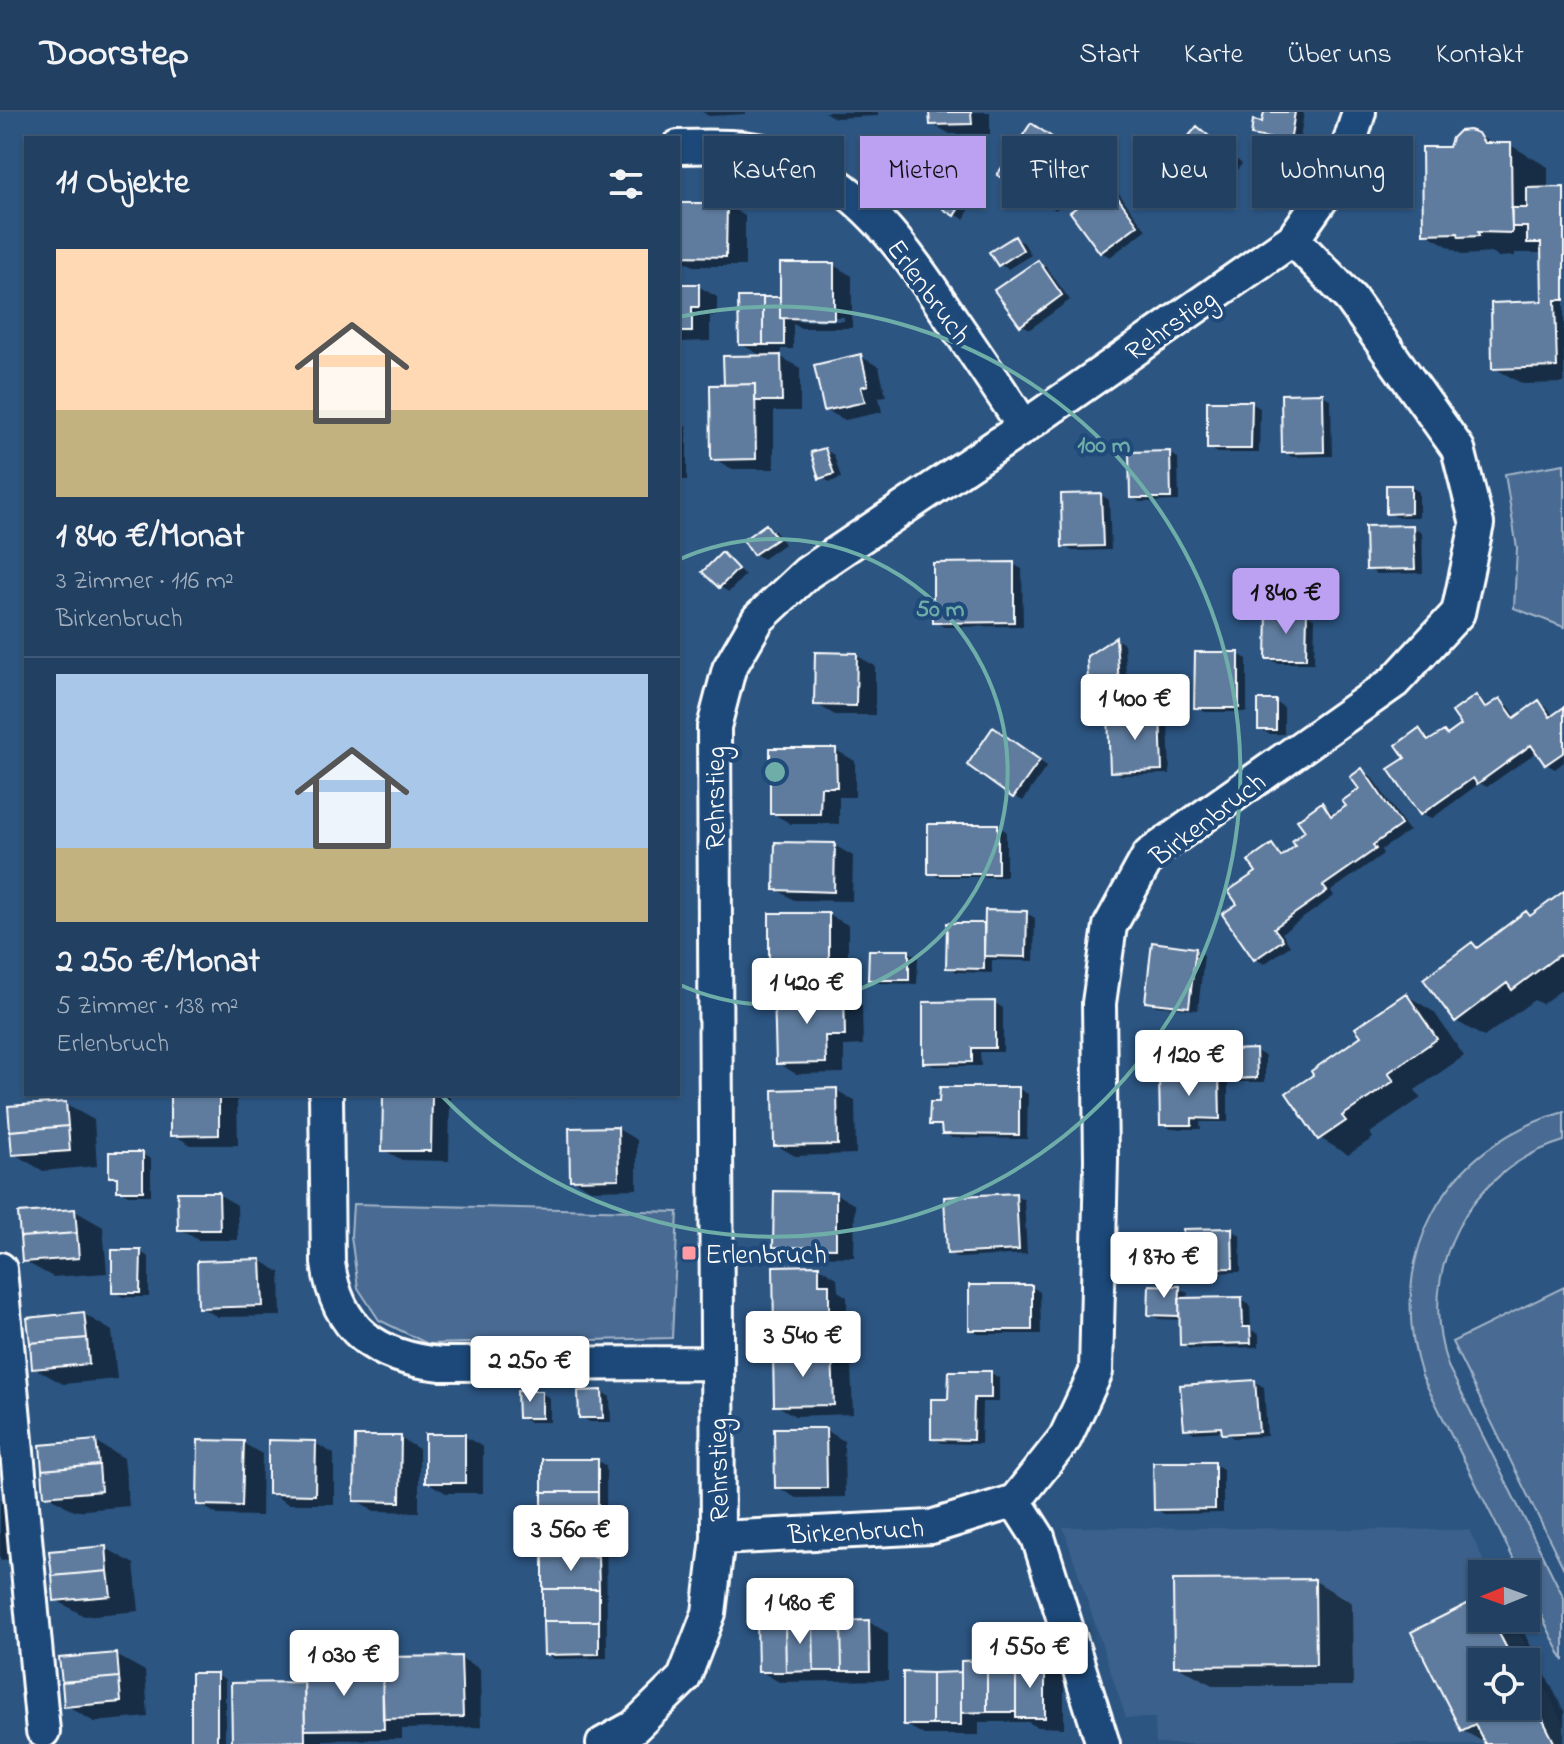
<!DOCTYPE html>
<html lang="de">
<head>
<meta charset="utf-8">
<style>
	body { margin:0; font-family:"Indie Flower",sans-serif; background:#294768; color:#f1f3f6; height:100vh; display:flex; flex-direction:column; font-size:30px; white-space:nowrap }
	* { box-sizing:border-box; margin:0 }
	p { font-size:26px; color:#a2afbe }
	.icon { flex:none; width:44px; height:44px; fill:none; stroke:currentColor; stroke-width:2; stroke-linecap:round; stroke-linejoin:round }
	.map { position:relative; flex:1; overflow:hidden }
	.panel { position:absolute; left:24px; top:24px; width:656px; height:960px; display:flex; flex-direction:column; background:#214062; border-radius:0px; box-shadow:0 2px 6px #0004,0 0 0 2px #3e5977 }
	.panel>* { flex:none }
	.guide { position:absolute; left:704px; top:24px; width:740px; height:72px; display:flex; gap:16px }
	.needle { width:52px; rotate:269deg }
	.controls { position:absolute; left:1468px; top:1448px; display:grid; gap:16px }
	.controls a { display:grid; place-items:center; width:72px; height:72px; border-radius:0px; background:#214062; box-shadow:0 2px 6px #0004,0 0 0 2px #3e5977; font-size:40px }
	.price { position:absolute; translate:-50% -68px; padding:0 18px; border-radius:8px; background:#fff; color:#222; font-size:26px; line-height:52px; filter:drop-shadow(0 2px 4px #0008) }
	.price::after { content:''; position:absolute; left:50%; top:48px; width:24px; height:18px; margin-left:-12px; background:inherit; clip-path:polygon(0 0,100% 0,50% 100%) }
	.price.current { background:#bca0f2; color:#111 }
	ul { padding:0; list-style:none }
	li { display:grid; align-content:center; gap:16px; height:424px; padding:0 32px }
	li+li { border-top:2px solid #3e5977 }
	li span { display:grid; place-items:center; height:248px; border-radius:0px; color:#555 }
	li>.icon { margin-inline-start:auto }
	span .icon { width:144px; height:144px; fill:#fffc; stroke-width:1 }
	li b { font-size:34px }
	h2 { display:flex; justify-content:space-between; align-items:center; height:96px; padding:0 32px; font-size:34px }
	.chip { padding:0 28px; border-radius:0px; background:#214062; box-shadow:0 2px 6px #0004,0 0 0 2px #3e5977; font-size:28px; line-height:72px }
	.chip.current { background:#bca0f2; color:#111 }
	header { display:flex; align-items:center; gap:48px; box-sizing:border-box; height:112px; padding:0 40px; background:#214062; border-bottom:2px solid #3e5977 }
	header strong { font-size:38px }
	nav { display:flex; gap:44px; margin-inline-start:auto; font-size:28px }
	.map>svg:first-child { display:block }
	.built { fill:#3b618b; fill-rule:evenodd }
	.green { fill:#486b92; stroke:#a4b5c8; stroke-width:2 }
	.shadow { fill:#0007; fill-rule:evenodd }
	.building { fill:#5e7c9f; stroke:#fff; stroke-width:2 }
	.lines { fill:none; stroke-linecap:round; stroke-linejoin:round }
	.minor-casing { stroke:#fff; stroke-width:38 }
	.minor { stroke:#1f4a7a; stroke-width:32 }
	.ring { fill:none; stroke:#6fada8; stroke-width:4 }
	.poi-dot { fill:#ff9aa2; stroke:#1f4a7a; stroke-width:3 }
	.labels { text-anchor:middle; stroke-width:8; stroke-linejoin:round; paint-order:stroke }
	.street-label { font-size:28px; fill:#fff; stroke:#1f4a7a }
	.poi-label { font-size:28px; fill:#fff; stroke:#1f4a7a; text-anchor:start }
	.centre { fill:#6fada8; stroke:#1f4a7a; stroke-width:4 }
	.ring-label { font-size:24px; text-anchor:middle; font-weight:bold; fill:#6fada8; stroke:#1f4a7a; stroke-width:8; stroke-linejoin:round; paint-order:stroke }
</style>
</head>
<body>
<header>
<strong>Doorstep</strong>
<nav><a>Start</a><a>Karte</a><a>Über uns</a><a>Kontakt</a></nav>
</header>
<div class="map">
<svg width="1564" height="1632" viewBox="0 0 1564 1632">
	<rect width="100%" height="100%" fill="#2c5582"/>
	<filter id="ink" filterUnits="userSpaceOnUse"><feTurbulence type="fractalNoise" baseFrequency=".0125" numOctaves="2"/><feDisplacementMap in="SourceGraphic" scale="16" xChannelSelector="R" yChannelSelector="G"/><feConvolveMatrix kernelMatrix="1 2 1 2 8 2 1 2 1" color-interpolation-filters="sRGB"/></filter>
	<g filter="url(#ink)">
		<path class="built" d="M1063,1415L1469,1418L1490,1462H1482V1506H1512L1564,1614V1632H1156L1155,1606H1126ZM1482,1550H1526V1594H1482Z"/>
		<path class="green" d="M1564,352V515L1514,496L1517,436L1505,362Z
			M1564,1000V1029C1468,1057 1415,1159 1448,1254L1564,1486V1549L1526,1473V1462H1521L1422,1264C1384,1145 1443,1034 1564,1000Z
			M353,1092L678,1100L672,1226L428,1232L379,1208L358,1176L351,1124Z
			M1564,1175V1457L1452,1230Z"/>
		<path class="shadow" d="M702,0H746V2L709,4Z
			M824,0H878V4L835,6Z
			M931,0H990V22H950L932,12Z
			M1266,0H1304L1299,34L1262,27L1253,22L1263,13Z
			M1198,16L1242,52L1213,87L1169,51Z
			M1477,23L1495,33H1510L1548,55V78L1564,77V271L1523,272L1494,256L1544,191L1543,141H1515V144L1498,145L1492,141L1463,143L1425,121L1451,37Z
			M1050,25L1088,49L1056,98L1038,87Z
			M1108,74L1117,79L1146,118L1110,145L1101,140Z
			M959,75L977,85L964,107L946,97Z
			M678,93H726L745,104V154H693L678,145Z
			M1015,126L1024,131L1031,143L1008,157L999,152Z
			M1038,150L1046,155L1070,188L1030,217L1021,212Z
			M833,153L852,164V216H801L793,212V237H781V245L800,256V299H774V357H732L713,346L726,275L765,246L741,232L782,187ZM798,205H844V209H798Z
			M678,174H698L717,185V204H710V229L678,230Z
			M860,244L879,255L886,284L879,285L882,300L845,308L826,298Z
			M1323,283L1331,288L1332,344L1292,345L1284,340Z
			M1251,291L1260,296L1259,341H1218L1209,336Z
			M678,310L687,315V368H678Z
			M825,338L834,343L841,366L830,370L821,365Z
			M1169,341L1178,346L1179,389L1140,390L1132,385Z
			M1411,375L1419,380V405H1396L1388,400Z
			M1101,383L1109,388L1111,438L1072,439L1064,434Z
			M766,414L775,419L784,432L763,447L755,442Z
			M1413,415L1422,420L1423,461L1377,462L1368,457Z
			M722,443L745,463L729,480L720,475Z
			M1013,452L1022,457L1023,514L944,515L935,510Z
			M1306,502L1315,507L1314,551H1277L1268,546Z
			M1116,527L1124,532L1127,578L1099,577L1090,572Z
			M1238,542L1247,547V600H1205L1196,595Z
			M856,543L875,554V603H835L816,592Z
			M1476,586L1489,596L1500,589L1509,594L1517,606L1539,591L1548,596L1554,605L1564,598V650L1555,657L1546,652L1538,639L1487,675L1480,671L1431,707L1422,702L1408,646L1420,619L1432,629L1444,621L1449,624L1464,613Z
			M1275,590L1284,595V622H1269L1260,617Z
			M1159,602L1168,607L1170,662L1121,663L1112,658Z
			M1003,623L1047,654L1023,689L1014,684Z
			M836,638L855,649V685H839V712H791L772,701Z
			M1362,659L1371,664L1409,719L1381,738L1383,742L1331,779L1334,784L1282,821L1290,834L1264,852L1256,847L1239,792L1272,734L1284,744L1298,735L1322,692L1335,703L1349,694L1362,678Z
			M997,714L1006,719V765H938L930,760Z
			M834,733L853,744L852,789L794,788L776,777Z
			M1564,781V876L1542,892L1534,888L1484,925L1456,909L1472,833L1479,837L1526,801L1533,805Z
			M1026,801L1035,806L1034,849L992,848V861L957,860L948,855L949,813L986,814Z
			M829,803L848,813V861H790L771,850Z
			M1195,838L1204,843L1198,898L1156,894L1147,888Z
			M909,840L918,845L917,872L879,871L870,866Z
			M843,882L862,893L863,933L844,934V961L796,962L778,951Z
			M1406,883L1434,900L1464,944L1415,978L1421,986L1370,1021L1373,1026L1348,1043L1320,1026L1363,925Z
			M995,891L1003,896V940H980L981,954H933L925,949Z
			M1256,939L1265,944V970H1240L1231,965Z
			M1219,964L1228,969V1010H1200L1201,1017H1171L1162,1012Z
			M1019,977L1028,982L1027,1027L952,1026L944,1021L943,1016L931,1011Z
			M836,978L855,989L856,1042L795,1044L776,1033Z
			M172,982H251V984L237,985L238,1033H191L172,1022Z
			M385,982H450L449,1049L402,1048L384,1038Z
			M567,982H624V983L571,985Z
			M65,992L94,1008L97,1054L43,1059L14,1042Z
			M618,1017L637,1028V1077L591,1078L572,1067Z
			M142,1042L151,1047V1083H128L119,1078V1068L111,1063Z
			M218,1082L237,1093L238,1128H198L180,1117Z
			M836,1082L855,1093L854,1145L794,1144L775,1134Z
			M1016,1083L1024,1088L1027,1142L958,1146L949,1141Z
			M75,1099L103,1115L107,1161L53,1165L24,1149Z
			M1232,1118L1240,1123L1241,1160L1195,1161L1186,1156Z
			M140,1140L149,1145V1185H123L114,1180Z
			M261,1149L280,1160L281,1204L218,1205L200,1195Z
			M819,1155L837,1166L838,1179L847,1185V1227H795L776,1216Z
			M1032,1175L1040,1180L1041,1222H979L971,1217Z
			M1179,1176L1188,1181L1187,1188L1241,1187L1250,1192L1251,1218L1259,1222V1235L1190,1237L1182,1232L1181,1208L1159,1207L1150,1202Z
			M84,1202L112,1219L117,1267L63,1272L34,1256Z
			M832,1242L851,1253L853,1302L795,1304L776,1293Z
			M991,1261L999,1266V1290H982L981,1332L942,1331L933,1326L950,1289Z
			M1255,1270L1264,1275L1267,1324L1233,1326L1224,1319L1194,1321L1186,1316Z
			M602,1280L610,1285L611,1310H590L581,1305Z
			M541,1281L550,1286V1310H529L520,1305Z
			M826,1318L844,1329L845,1385L796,1386L777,1375Z
			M464,1324L483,1335V1381H446L427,1370Z
			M400,1326L419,1337V1400L374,1399L356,1388Z
			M96,1330L124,1346L129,1394L74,1399L46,1382Z
			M243,1331L262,1342L261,1404L218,1403L199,1392Z
			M315,1331L334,1342V1392H288L270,1381Z
			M598,1349L606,1354L607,1546L554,1547L546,1541Z
			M1214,1352L1223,1357V1401L1164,1402L1156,1397Z
			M0,1387L8,1391L13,1447L0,1448Z
			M106,1436L134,1452L139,1499L84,1504L56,1488Z
			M1315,1469L1352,1491L1353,1574H1214L1176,1553Z
			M1481,1487L1482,1506H1513L1518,1509L1564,1599V1632H1487L1462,1618ZM1482,1550H1526V1594H1482Z
			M869,1510L888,1521V1568L779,1570L760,1559Z
			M116,1543L145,1559L148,1605L94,1610L66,1593Z
			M461,1546L480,1557L481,1615L402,1617V1627L323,1628V1632H238L234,1629L233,1573L306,1572V1558L384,1556Z
			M1045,1551L1064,1562V1616L1037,1615L1028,1610H979V1623H924L905,1612L963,1562Z
			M216,1563L225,1568V1632H193Z"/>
		<path class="building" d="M929,0H971L972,12L930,13Z
			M1264,0H1295L1290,30L1251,23L1253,8L1262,10Z
			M1031,11L1070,37L1037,89L997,63Z
			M1197,14L1235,46L1203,83L1166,52Z
			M1469,18L1478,21L1484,31H1511L1512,121L1478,120L1479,124L1459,125L1458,121L1423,122L1422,35H1449L1452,26L1459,19Z
			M958,72L969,79L954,104L943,97Z
			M1108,72L1138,113L1100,141L1070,100Z
			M1564,75V188H1555L1557,255L1492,257L1491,191L1542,189L1541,131H1527V115H1512L1511,96H1527V76Z
			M678,91H727L726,145L678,144Z
			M1015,124L1023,138L998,154L989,140Z
			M1038,148L1062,183L1020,214L994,178Z
			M780,151H834V207L780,206Z
			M678,172H699V195H692V220H678Z
			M738,185H763V233H739Z
			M763,185H780V206L784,207V233H763Z
			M861,242L868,273L861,275L865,290L824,299L814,253Z
			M781,243L782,289H755V272L724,273L723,244Z
			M755,272L756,347L711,348L710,273Z
			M1323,281L1324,340L1282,341L1281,282Z
			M1207,289H1252L1251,337H1207Z
			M825,336L834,362L819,367L811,340Z
			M1170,339L1171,386H1130L1129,340Z
			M1386,373H1411V401L1386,402Z
			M1101,381L1103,434L1062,435L1061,382Z
			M766,412L777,427L753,443L743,428Z
			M1413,413L1415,457L1366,458L1365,414Z
			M722,440L738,457L719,476L702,460Z
			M1014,450V510L933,511V451Z
			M1267,500H1307L1306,547H1266Z
			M1116,525L1119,574L1088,573L1087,544Z
			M815,540L857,541L856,594L814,593Z
			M1195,540H1239V596H1194Z
			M1476,583L1485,596L1500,586L1514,606L1539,588L1550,605L1564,595V640L1545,653L1531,633L1477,672L1473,666L1420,703L1388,657L1405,646L1396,633L1419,616L1428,629L1444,619L1447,623L1461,613L1452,600Z
			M1258,588H1276V618H1258Z
			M1160,600L1162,658L1110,660L1108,602Z
			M993,615L1040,648L1013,686L967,653Z
			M770,636H836L837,675H821L820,702H770Z
			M1362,656L1401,713L1373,733L1376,737L1323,774L1327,779L1274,816L1283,828L1254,848L1222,802L1237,792L1228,779L1256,760L1248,749L1272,732L1281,745L1295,734L1292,729L1305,719L1297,708L1322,690L1331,704L1346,694L1342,689L1359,677L1350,665Z
			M928,712H998V762H928Z
			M775,730L835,731L834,780L774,778Z
			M1564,779V847L1559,843L1512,878L1507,871L1455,910L1423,867L1472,830L1477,836L1526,799L1530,804Z
			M985,798L1027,799L1026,845L984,844Z
			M769,801H829V851H769Z
			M947,811H984V857L946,856Z
			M1152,830L1196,836L1189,895L1145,890Z
			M869,838H909V868H868Z
			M844,880L845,924H825L826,951L776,952L774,882Z
			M1406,881L1437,927L1388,961L1394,969L1342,1004L1346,1009L1318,1028L1286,981L1313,963L1311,959L1361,924L1355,916Z
			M995,889V936H972V950L923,951V890Z
			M1256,937L1257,966L1229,967V938Z
			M1219,962L1220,1007L1192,1006V1013H1160L1159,963Z
			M940,975H1019V1023L942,1022L941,1013H929L930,990H939Z
			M837,976L838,1033L774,1034L773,978Z
			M170,982H219V1023L170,1024Z
			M383,983L432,984L431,1039H382Z
			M66,990L68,1014L10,1019L8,994Z
			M68,1014L70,1039L12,1043L10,1019Z
			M618,1015L619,1067L570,1068L569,1016Z
			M109,1040H143V1079H117V1065H109Z
			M774,1079L836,1080V1136L773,1135Z
			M177,1080H219L220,1118H178Z
			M1016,1081L1019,1138L947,1142L944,1085Z
			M75,1097L77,1121L20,1125L18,1101Z
			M1232,1116L1233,1156L1184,1157L1183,1117Z
			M77,1121L79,1146L22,1150L20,1125Z
			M112,1138H141L140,1181H112Z
			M261,1147L263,1194L198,1196L197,1149Z
			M819,1153V1172H829V1217H774L773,1154Z
			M969,1173H1032V1218H969Z
			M1149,1173L1180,1174L1179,1204L1148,1203Z
			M1242,1185L1243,1215H1250L1251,1231L1180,1233L1179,1186Z
			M84,1200L87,1226L30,1231L27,1206Z
			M87,1226L89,1252L32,1257L30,1231Z
			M832,1240L834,1293L774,1294L773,1242Z
			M949,1259H991V1286H974L973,1328L931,1327V1287H948Z
			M1255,1268L1259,1320L1222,1322L1221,1315L1184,1317L1180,1273Z
			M602,1278L603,1306H579L578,1279Z
			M517,1279H542V1306H518Z
			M774,1316H826L827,1376H775Z
			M425,1322H465V1371H425Z
			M355,1324H401L400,1390L354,1389Z
			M96,1328L99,1353L42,1358L40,1333Z
			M198,1328L244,1329L242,1394L197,1393Z
			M268,1328L316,1329L315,1383L268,1382Z
			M542,1347H598V1380H542Z
			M1153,1350H1215V1397L1154,1398Z
			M99,1353L101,1379L44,1384L42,1358Z
			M542,1380H598V1412L542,1413Z
			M598,1412V1444L543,1445L542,1413Z
			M106,1434L108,1459L52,1464L49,1439Z
			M598,1444L599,1477H543V1445Z
			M108,1459L111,1484L54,1489L52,1464Z
			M1315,1467L1316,1553L1174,1554L1173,1468Z
			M543,1477H599V1509H543Z
			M1481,1485L1482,1506H1491L1514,1550H1482V1594H1526V1574L1555,1632H1485L1475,1612L1461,1619L1411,1520Z
			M869,1508L870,1559H842L841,1509Z
			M543,1509H599V1542L544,1543Z
			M813,1509H841L842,1559H814Z
			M813,1509L814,1559L786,1560L785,1510Z
			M757,1510H785L786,1560H758Z
			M117,1541L119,1565L62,1570L59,1546Z
			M461,1544L463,1605L383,1607L382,1545Z
			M987,1548L1016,1549V1600H987Z
			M987,1548V1600L961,1601V1549Z
			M1016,1549H1045V1606H1016Z
			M382,1554L384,1617L305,1618L304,1556Z
			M903,1560L932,1561V1613H903Z
			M961,1560V1613H932V1561Z
			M191,1561H217V1632H191Z
			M119,1565L121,1590L64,1595L62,1570Z
			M304,1570L305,1629L232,1631L231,1571Z"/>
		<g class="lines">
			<g class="minor-casing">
				<path id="minor" d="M678,35C711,34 749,33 781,44C861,70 908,142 953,209C977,244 1001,279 1024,315
					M326,982L328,1151C337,1218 376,1246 442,1252L716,1251
					M0,1157L43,1619
					M1015,1389L1038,1425L1103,1632
					M718,1426L931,1415L1015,1389L1065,1326L1096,1260L1101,1048L1099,891L1110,814L1149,743L1394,570L1458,501L1477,412L1458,337L1351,187L1293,127
					M603,1632L634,1615L684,1566L709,1501L718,1426L714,615L729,557L758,507L807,461L1024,315L1293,127L1341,59L1359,0"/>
			</g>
			<use href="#minor" class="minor"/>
		</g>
	</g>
	<g class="ring">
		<path d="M678 448A233 233 0 1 1 678 872"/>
		<path d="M678 205A465 465 0 1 1 441 983"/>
	</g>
	<rect class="poi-dot" x="681" y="1133" width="16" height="16" rx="4"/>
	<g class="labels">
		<g class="street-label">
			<text transform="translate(930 179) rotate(54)" y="10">Erlenbruch</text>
			<text transform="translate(1170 212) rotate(-35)" y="10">Rehrstieg</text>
			<text transform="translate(714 686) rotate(-90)" y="10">Rehrstieg</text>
			<text transform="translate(1207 706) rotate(-37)" y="10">Birkenbruch</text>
			<text transform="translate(717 1358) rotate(-91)" y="10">Rehrstieg</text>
			<text transform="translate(856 1418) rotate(-3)" y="10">Birkenbruch</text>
		</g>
		<g class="poi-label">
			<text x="705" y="1151">Erlenbruch</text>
		</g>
	</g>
	<circle cx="775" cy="660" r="12" class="centre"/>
	<g class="ring-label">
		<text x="1104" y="340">100 m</text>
		<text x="940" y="504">50 m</text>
	</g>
</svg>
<div class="controls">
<a><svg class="needle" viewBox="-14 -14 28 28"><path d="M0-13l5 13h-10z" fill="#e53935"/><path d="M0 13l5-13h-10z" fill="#a2afbe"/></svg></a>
<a><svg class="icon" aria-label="locate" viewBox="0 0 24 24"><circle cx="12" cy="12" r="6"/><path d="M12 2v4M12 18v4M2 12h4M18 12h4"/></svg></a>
</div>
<b class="price current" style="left:1286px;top:524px">1 840 €</b>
<b class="price" style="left:1135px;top:630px">1 400 €</b>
<b class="price" style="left:807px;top:914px">1 420 €</b>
<b class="price" style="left:1189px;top:986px">1 120 €</b>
<b class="price" style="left:1164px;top:1188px">1 870 €</b>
<b class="price" style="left:803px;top:1267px">3 540 €</b>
<b class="price" style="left:530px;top:1292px">2 250 €</b>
<b class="price" style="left:571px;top:1461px">3 560 €</b>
<b class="price" style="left:800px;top:1534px">1 480 €</b>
<b class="price" style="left:1030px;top:1578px">1 550 €</b>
<b class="price" style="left:344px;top:1586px">1 030 €</b>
<div class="guide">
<a class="chip">Kaufen</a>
<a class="chip current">Mieten</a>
<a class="chip">Filter</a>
<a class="chip">Neu</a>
<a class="chip">Wohnung</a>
</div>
<section class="panel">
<h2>11 Objekte<svg class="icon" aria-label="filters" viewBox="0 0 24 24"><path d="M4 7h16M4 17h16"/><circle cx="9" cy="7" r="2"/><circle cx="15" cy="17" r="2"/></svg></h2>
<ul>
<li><span style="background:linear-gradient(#ffd9b3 65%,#c2b280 0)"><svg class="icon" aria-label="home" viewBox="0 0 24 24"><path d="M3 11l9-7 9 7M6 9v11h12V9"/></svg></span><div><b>1 840 €/Monat</b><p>3 Zimmer · 116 m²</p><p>Birkenbruch</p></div></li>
<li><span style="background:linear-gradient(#a9c7e8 70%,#c2b280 0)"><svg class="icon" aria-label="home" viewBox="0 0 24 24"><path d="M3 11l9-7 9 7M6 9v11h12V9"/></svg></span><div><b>2 250 €/Monat</b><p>5 Zimmer · 138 m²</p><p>Erlenbruch</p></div></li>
</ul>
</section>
</div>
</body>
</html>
